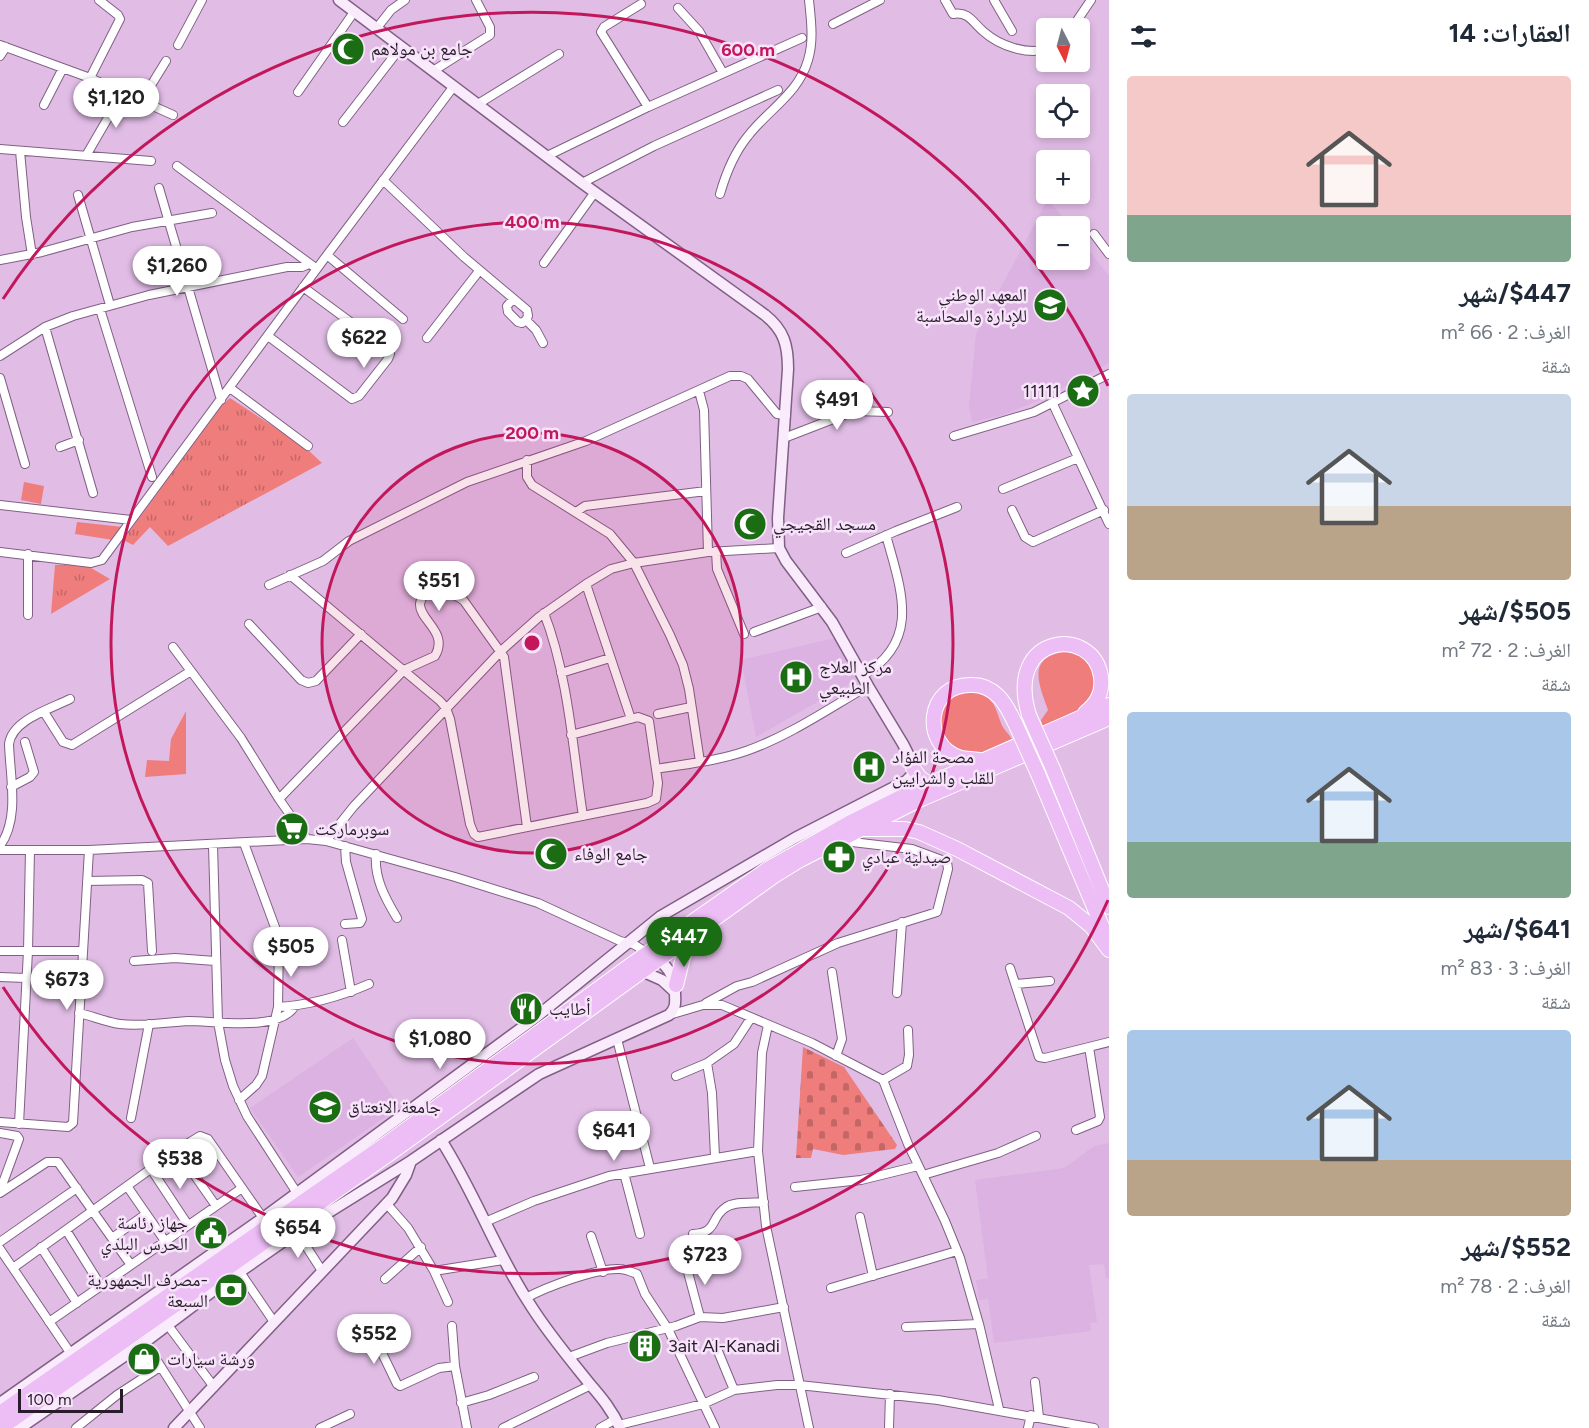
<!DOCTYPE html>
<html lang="ar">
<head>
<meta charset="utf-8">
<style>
	body { margin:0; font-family:Figtree,"Noto Naskh Arabic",sans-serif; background:#f2f2f3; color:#1f2937; direction:rtl; height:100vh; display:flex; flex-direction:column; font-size:22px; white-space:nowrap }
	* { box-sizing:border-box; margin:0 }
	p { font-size:20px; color:#747a83 }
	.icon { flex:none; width:33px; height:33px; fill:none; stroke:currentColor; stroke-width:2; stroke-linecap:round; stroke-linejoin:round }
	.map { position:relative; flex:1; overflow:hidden; direction:ltr }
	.side { display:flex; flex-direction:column; background:#fff; width:480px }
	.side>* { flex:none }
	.needle { width:39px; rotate:174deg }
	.tools { position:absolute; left:1036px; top:18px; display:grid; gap:12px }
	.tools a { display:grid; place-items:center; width:54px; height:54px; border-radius:6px; background:#fff; box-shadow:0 3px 9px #0003; font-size:30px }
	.scale { position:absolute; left:18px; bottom:15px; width:105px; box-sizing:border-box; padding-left:6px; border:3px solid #281b2a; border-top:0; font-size:16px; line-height:21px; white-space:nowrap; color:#281b2a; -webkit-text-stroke:4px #f7e4fa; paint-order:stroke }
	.price { position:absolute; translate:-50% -51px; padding:0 14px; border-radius:21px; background:#fff; color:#222; font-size:20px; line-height:39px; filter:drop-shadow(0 2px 3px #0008) }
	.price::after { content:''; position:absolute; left:50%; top:36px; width:18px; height:14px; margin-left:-9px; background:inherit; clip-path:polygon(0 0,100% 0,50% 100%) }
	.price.selected { background:#1b6d14; color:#fff }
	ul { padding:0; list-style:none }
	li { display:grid; align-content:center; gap:12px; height:318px; padding:0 18px }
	li span { display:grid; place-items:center; height:186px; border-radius:6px; color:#555 }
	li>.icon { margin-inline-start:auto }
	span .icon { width:108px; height:108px; fill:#fffc; stroke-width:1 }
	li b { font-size:26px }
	h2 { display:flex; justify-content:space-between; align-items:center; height:72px; padding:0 18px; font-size:26px }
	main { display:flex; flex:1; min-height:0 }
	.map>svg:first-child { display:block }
	.built { fill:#dbb2e1 }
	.grass { fill:#ef7d7c }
	.cemetery { fill:url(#cemetery-stones) }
	.park { fill:url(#park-tufts) }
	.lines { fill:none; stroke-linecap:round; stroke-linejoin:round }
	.street-casing { stroke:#806085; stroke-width:10 }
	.secondary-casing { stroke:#806085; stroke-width:13 }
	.highway-casing { stroke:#fff; stroke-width:16 }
	.street { stroke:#fff; stroke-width:8 }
	.secondary { stroke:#faebfc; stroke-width:10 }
	.highway { stroke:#edbdf5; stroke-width:14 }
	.highway-bridge-casing { stroke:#fff; stroke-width:16; stroke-linecap:butt }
	.highway-bridge { stroke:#edbdf5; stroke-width:14 }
	.ring { fill:none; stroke:#c2185b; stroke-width:3 }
	.labels { text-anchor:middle; stroke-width:5; stroke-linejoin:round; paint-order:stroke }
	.poi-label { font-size:18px; fill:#281b2a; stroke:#f7e4fa; text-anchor:start }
	.centre { fill:#c2185b; stroke:#f7e4fa; stroke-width:3 }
	.ring-label { font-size:18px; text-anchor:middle; font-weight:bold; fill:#c2185b; stroke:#f7e4fa; stroke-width:5; stroke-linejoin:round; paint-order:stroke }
</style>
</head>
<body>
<main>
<section class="side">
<h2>العقارات: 14<svg class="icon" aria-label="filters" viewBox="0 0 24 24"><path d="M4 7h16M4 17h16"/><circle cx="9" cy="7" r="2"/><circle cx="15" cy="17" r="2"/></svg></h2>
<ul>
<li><span style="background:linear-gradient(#f6c9c9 75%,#7fa58c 0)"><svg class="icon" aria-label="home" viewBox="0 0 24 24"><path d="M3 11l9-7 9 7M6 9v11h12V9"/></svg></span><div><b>$447/شهر</b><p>الغرف: 2 · 66 m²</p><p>شقة</p></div></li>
<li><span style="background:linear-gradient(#c9d6e8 60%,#b9a48a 0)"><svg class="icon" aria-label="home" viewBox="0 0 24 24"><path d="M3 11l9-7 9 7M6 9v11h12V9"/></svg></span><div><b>$505/شهر</b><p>الغرف: 2 · 72 m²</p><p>شقة</p></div></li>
<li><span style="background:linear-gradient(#a9c7e8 70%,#7fa58c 0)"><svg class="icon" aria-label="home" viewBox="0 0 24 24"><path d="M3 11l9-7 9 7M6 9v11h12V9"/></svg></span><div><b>$641/شهر</b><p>الغرف: 3 · 83 m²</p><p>شقة</p></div></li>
<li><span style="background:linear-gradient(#a9c7e8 70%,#b9a48a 0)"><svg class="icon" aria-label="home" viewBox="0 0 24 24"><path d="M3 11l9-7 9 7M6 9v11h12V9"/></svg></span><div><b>$552/شهر</b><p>الغرف: 2 · 78 m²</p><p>شقة</p></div></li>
</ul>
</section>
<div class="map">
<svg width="1109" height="1428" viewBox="0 0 1109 1428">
	<defs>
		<pattern id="cemetery-stones" width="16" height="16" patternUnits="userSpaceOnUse" patternTransform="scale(1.5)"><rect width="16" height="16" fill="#ef7d7c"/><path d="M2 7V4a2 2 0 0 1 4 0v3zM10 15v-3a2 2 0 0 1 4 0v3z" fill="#c26666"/></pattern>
		<pattern id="park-tufts" width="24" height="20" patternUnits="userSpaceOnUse" patternTransform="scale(1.5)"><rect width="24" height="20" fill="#ef7d7c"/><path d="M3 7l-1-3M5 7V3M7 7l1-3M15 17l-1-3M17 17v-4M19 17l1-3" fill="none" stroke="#c26666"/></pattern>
	</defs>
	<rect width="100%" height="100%" fill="#e1bde6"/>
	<path class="built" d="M1048,199L1070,226H1047V260H1080V239L1109,276V363L1042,399L1003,415L972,422L969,406L976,334Z
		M835,638L856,680L756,737L741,660Z
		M353,1038L400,1107L298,1177L250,1108Z
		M1109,1143V1278H1106L1104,1264L1089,1265L1097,1322L1090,1323L1091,1331L994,1343L988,1299L979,1300L976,1280L988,1278L975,1180L1064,1168L1094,1146Z"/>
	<path class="grass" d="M24,482L44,486L41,504L21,500Z
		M77,522L123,527L113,540L75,534Z
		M1069,651L1079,653L1095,666V698L1079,712L1043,727L1041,720L1048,710C1038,682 1026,656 1069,651Z
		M971,692C994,696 994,704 1001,723C1003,729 1009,734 1012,739C998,746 976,760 960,753C952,750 945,738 939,732C939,707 942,695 971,692Z
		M186,711V774L145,777L147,760L169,761L171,739Z"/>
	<path class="cemetery" d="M803,1047L844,1067L897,1145L895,1149L843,1155L813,1149L811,1158H796Z"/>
	<path class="park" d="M230,398L306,448L322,463L168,546L150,527L133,545L123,540L223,404Z
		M55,565H86L110,579L51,614Z"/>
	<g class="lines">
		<g class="street-casing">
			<path id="street" d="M945,0L953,14C969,11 973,23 984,32C1000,46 1027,55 1047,49
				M994,0L1012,31
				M641,4L604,27L601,32L648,107
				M678,8L699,31L723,73
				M833,24L880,0
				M1072,28L1091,0
				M376,29L391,10L405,0
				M0,45L90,78L173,115
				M178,45L202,0
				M0,56L6,47
				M433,71L490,35V27L476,0
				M90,78L120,19L118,15L99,0
				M298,92L354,12
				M142,100L166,61
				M478,104L559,54
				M44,105L63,68
				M343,122L401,47
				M0,149L151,161
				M20,151L26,217L32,255
				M87,154L123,92
				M547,156L648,107L802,38
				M177,166L313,266
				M383,180L464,257L527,310L528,316L526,320
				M582,183L654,146L778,90
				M159,188L221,400
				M720,194C726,173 734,153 748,136C768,110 799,93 808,60C814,41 811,20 809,0
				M78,195L110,305
				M1094,234L1109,254
				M327,255L403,319
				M0,260L42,252L132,227L212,213
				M544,263L595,192
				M513,299L507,306L508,312L518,322L522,323L526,320
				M100,309L152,477
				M526,320L536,330L543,343
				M45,327L93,493
				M268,336L352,399L359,396L388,359L390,354L387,349L303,287
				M427,338L479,271
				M0,356L45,327L73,316L149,295L287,267H302L309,264
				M0,378L25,464
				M230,388L308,446
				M699,391L704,410L708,552
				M1053,404L1109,524
				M954,436L1034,412L1109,374
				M784,438L854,411L888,412
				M60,447L79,440
				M527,460V477L532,485L610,534L634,563L670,635L683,665L689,689L700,762
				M1003,489L1078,458
				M0,505L131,520
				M1012,510L1025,537L1033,542L1104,510
				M576,512L585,506L706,491
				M716,551L717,569L744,634
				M0,552L91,563L102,560L327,255L454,86
				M846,553L896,531L957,507
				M290,575L440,701L446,708L450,719L470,824L474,834L478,837L647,803L656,799L658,783L649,721L638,717L571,735
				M586,584L631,719
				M269,585L323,561L349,541L467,482L586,441L730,376H741L748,379L777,414L786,415
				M544,613C568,674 573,750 583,816
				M28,615V554
				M249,624L301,680L308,683L316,681L361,634
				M754,632L822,607
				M173,647L241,738L279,799L307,839
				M561,673L610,658
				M862,676C922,641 901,590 886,535
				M44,712L63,742L72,745L191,671
				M658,714L691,707
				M656,769C686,764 717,761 746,751C789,736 828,709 868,686
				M11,787L30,777L34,772L25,742
				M279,799L404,670L435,656C449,632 419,620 420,604C422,583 454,592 464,601L504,657L527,827
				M326,841L354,806L501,651L539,617L586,584L611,569L634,563L708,552L779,548
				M213,845L218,1022L225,1060L233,1086L247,1116L297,1193
				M0,846C20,818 10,777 9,744C12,720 50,709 70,699
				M0,850H89L307,839L326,841L455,877L538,903L620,941L633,944L648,953
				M376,854C374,878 385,898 397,918
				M87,881L142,880L148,883L152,951
				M345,924L360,923L362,919L346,862L345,846
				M342,940L351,992
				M0,951H83
				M134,961L175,958L215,961
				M1010,968L1039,1057L1045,1058L1109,1042
				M832,972L842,1039L836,1056
				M0,977L26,978
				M1016,984L1050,981
				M897,993L902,922
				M706,1003L737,986L752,982L838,943L937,912L948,869L947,862L912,849L852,842L848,835
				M278,1007C311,1005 339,997 369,984
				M79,1013C92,1016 106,1022 120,1024C142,1027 166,1022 189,1021C216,1021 279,1032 295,1006
				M669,1015L703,1005H722L812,1043L883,1080L908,1144L945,1221L960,1258L979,1324L999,1409
				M768,1025L762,1053L758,1151L766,1226L809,1428
				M617,1039L650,1168
				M676,1076L707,1063
				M883,1080L907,1066L909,1055L908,1030
				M239,1100L256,1085L262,1076L278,1007L279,938L244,843
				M131,1118L149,1024
				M0,1122L68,1127L73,1123L89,850
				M19,1124L28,951L30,850
				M1076,1130L1098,1121L1100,1117L1089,1047
				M0,1133L17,1136L19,1139L0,1191
				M177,1150L216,1206
				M715,1157L712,1093L707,1063L734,1044L751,1018
				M151,1169L188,1225
				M624,1173L640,1234
				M923,1175L998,1153L1036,1136
				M127,1186L165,1241
				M795,1187L861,1180L918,1166
				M0,1193L47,1162H58L131,1265
				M386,1203L408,1228L434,1271L503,1260
				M860,1217L873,1276
				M485,1222L534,1201L609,1176L758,1151
				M66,1230L101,1286
				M297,1232L322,1271
				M693,1234C718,1233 710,1218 725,1208C733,1201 753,1203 764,1202
				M591,1236L603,1272
				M112,1238L146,1214
				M0,1242L77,1188
				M41,1247L77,1303
				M0,1249L71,1354
				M685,1261L700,1317
				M13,1268L177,1150L200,1136L208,1139L263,1218
				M434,1271L448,1302
				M240,1272L274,1322
				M385,1279L421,1247
				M831,1288L957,1251
				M526,1298C546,1287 597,1268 619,1269C625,1269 632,1272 637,1274L645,1294L668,1329L715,1428
				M49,1322L242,1188
				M167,1324L214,1387
				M369,1326L397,1384L400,1386L439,1368L455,1366
				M452,1326L455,1366L467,1428
				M906,1327L979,1324
				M145,1342L200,1428
				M715,1344L734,1390
				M569,1357L607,1343L676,1326L700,1317L723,1318L784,1307
				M1035,1382L1039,1417
				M461,1403L489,1395L534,1377
				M619,1425L703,1404L734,1390L777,1385H799L938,1400L1094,1428
				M76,1428L117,1395L160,1367
				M320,1428L350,1414
				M503,1428L591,1385
				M600,1428L616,1419
				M889,1428L890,1394
				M1028,1428L1031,1415"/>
		</g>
		<g class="secondary-casing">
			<path id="secondary" d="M637,969L662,980L675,992
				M441,1140C475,1193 496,1253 531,1306C548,1333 569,1358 589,1383C602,1398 612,1410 620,1428
				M0,1403L263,1218L535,1018L661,916L795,838L906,781L913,774L912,762L903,744L868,686L832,622L786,561L779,548L778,518L788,369C788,345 784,330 765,315L582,183L339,0
				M20,1428L145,1342L218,1287L297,1232L411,1161L539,1074L669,1015C677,1007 675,1002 675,992C674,974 667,965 652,955
				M174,1428L392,1198L406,1175L411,1161"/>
		</g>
		<g class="highway-casing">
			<path id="highway" d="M1029,715C1004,633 1094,625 1101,677C1103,693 1097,703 1085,713
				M979,760C973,759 967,759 961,758C920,746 926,682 973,685C983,685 991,689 998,696C1006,703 1010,714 1015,723
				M913,768L920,778L930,784
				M1053,769L1109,907
				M1038,774L1107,938
				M863,829H905L919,832L957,849L1069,908L1091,926L1109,950
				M676,985L688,938
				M0,1413L390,1141L632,964L769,868L849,823L909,793L1109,705
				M1,1428L399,1147L774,876L800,860L917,801L1109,718"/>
		</g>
		<use href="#street" class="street"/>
		<use href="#secondary" class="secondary"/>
		<use href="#highway" class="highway"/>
		<g class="highway-bridge-casing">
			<path id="highway-bridge" d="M1029,715L1053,769
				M1015,723L1038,774"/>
		</g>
		<use href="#highway-bridge" class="highway-bridge"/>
	</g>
	<circle cx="532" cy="643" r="210" fill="#c2185b" fill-opacity=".12"/>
	<g class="ring">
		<circle cx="532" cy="643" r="210"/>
		<circle cx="532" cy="643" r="421"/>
		<path d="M1108 900A631 631 0 0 1 3 987M3 299A631 631 0 0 1 1108 386"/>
	</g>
	<defs>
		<g id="mosque-disc" transform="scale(1.725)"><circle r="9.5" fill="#1b6d14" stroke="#f7e4fa"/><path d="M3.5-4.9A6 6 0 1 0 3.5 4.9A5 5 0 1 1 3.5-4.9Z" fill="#fff"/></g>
		<g id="university-disc" transform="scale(1.725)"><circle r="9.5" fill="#1b6d14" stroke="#f7e4fa"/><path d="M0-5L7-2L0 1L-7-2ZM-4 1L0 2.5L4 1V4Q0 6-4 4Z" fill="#fff"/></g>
		<g id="sight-disc" transform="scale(1.725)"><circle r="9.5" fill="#1b6d14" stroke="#f7e4fa"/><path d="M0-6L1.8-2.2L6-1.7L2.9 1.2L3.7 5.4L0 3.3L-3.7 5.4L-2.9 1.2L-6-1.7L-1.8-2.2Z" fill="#fff"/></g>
		<g id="hospital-disc" transform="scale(1.725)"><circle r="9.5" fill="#1b6d14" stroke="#f7e4fa"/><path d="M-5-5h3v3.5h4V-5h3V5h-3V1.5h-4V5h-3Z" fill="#fff"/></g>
		<g id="supermarket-disc" transform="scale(1.725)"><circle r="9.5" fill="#1b6d14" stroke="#f7e4fa"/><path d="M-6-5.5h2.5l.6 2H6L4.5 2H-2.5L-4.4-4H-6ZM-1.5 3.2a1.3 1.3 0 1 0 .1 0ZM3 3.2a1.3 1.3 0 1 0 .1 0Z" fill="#fff"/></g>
		<g id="pharmacy-disc" transform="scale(1.725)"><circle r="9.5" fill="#1b6d14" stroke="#f7e4fa"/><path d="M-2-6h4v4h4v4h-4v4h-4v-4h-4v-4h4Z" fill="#fff"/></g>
		<g id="restaurant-disc" transform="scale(1.725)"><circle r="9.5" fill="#1b6d14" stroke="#f7e4fa"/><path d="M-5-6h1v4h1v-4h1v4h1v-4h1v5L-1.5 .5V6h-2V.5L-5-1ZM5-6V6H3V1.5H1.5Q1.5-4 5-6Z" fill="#fff"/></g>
		<g id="civic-disc" transform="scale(1.725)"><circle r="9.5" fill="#1b6d14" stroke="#f7e4fa"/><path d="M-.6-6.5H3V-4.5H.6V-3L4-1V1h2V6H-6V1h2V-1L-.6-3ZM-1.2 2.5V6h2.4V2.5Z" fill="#fff"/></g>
		<g id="bank-disc" transform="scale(1.725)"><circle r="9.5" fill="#1b6d14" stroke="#f7e4fa"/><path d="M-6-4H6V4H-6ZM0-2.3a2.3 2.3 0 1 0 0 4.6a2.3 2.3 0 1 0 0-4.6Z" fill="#fff"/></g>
		<g id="building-disc" transform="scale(1.725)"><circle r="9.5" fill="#1b6d14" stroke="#f7e4fa"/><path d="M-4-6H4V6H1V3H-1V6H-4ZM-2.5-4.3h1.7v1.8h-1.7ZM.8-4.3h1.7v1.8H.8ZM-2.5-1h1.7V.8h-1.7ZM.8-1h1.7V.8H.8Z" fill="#fff"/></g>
		<g id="shop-disc" transform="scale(1.725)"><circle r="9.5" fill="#1b6d14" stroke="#f7e4fa"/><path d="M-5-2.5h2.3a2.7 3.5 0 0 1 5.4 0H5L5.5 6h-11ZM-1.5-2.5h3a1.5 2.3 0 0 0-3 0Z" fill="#fff"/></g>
	</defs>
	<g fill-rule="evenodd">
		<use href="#mosque-disc" x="348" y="49"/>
		<use href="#university-disc" x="1050" y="305"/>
		<use href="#sight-disc" x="1083" y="391"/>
		<use href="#mosque-disc" x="750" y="524"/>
		<use href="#hospital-disc" x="796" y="677"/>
		<use href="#hospital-disc" x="869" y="767"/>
		<use href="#supermarket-disc" x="292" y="829"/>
		<use href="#mosque-disc" x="551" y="854"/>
		<use href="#pharmacy-disc" x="839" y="857"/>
		<use href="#restaurant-disc" x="526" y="1009"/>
		<use href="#university-disc" x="325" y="1107"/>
		<use href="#civic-disc" x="211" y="1233"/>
		<use href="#bank-disc" x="231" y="1290"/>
		<use href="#building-disc" x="645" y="1346"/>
		<use href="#shop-disc" x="144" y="1359"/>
	</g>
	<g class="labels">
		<g class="poi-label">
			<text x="371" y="55">جامع بن مولاهم</text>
			<text x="1027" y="301" text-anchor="end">المعهد الوطني<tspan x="1027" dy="21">للإدارة والمحاسبة</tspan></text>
			<text x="1060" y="397" text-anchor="end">11111</text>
			<text x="773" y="530">مسجد القجيجي</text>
			<text x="819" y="673">مركز العلاج<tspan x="819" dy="21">الطبيعي</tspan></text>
			<text x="892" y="763">مصحة الفؤاد<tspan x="892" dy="21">للقلب والشرايين</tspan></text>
			<text x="315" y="835">سوبرماركت</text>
			<text x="574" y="860">جامع الوفاء</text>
			<text x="862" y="863">صيدلية عبادي</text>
			<text x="549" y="1015">أطايب</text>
			<text x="348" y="1113">جامعة الانعتاق</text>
			<text x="188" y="1229" text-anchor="end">جهاز رئاسة<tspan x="188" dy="21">الحرس البلدي</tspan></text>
			<text x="208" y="1286" text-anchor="end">مصرف الجمهورية-<tspan x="208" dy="21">السبعة</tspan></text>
			<text x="668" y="1352">3ait Al-Kanadi</text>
			<text x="167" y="1365">ورشة سيارات</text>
		</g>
	</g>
	<circle cx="532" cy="643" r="9" class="centre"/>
	<g class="ring-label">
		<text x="748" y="56">600 m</text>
		<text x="532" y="228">400 m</text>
		<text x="532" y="439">200 m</text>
	</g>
</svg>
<div class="tools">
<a><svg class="needle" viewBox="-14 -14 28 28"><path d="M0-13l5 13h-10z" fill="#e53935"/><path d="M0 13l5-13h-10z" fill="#747a83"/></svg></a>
<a><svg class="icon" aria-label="locate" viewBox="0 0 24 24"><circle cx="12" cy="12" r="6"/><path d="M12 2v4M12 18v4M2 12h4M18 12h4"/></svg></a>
<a>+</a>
<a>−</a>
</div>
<div class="scale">100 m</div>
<b class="price" style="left:116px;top:129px">$1,120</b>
<b class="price" style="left:177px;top:297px">$1,260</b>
<b class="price" style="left:364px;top:369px">$622</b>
<b class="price" style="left:837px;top:431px">$491</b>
<b class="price" style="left:439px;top:612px">$551</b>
<b class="price selected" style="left:684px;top:968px">$447</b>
<b class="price" style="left:291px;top:978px">$505</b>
<b class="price" style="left:67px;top:1011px">$673</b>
<b class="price" style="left:440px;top:1070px">$1,080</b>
<b class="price" style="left:614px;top:1162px">$641</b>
<b class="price" style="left:180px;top:1190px">$538</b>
<b class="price" style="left:298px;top:1259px">$654</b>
<b class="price" style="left:705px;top:1286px">$723</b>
<b class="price" style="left:374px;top:1365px">$552</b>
</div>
</main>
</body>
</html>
